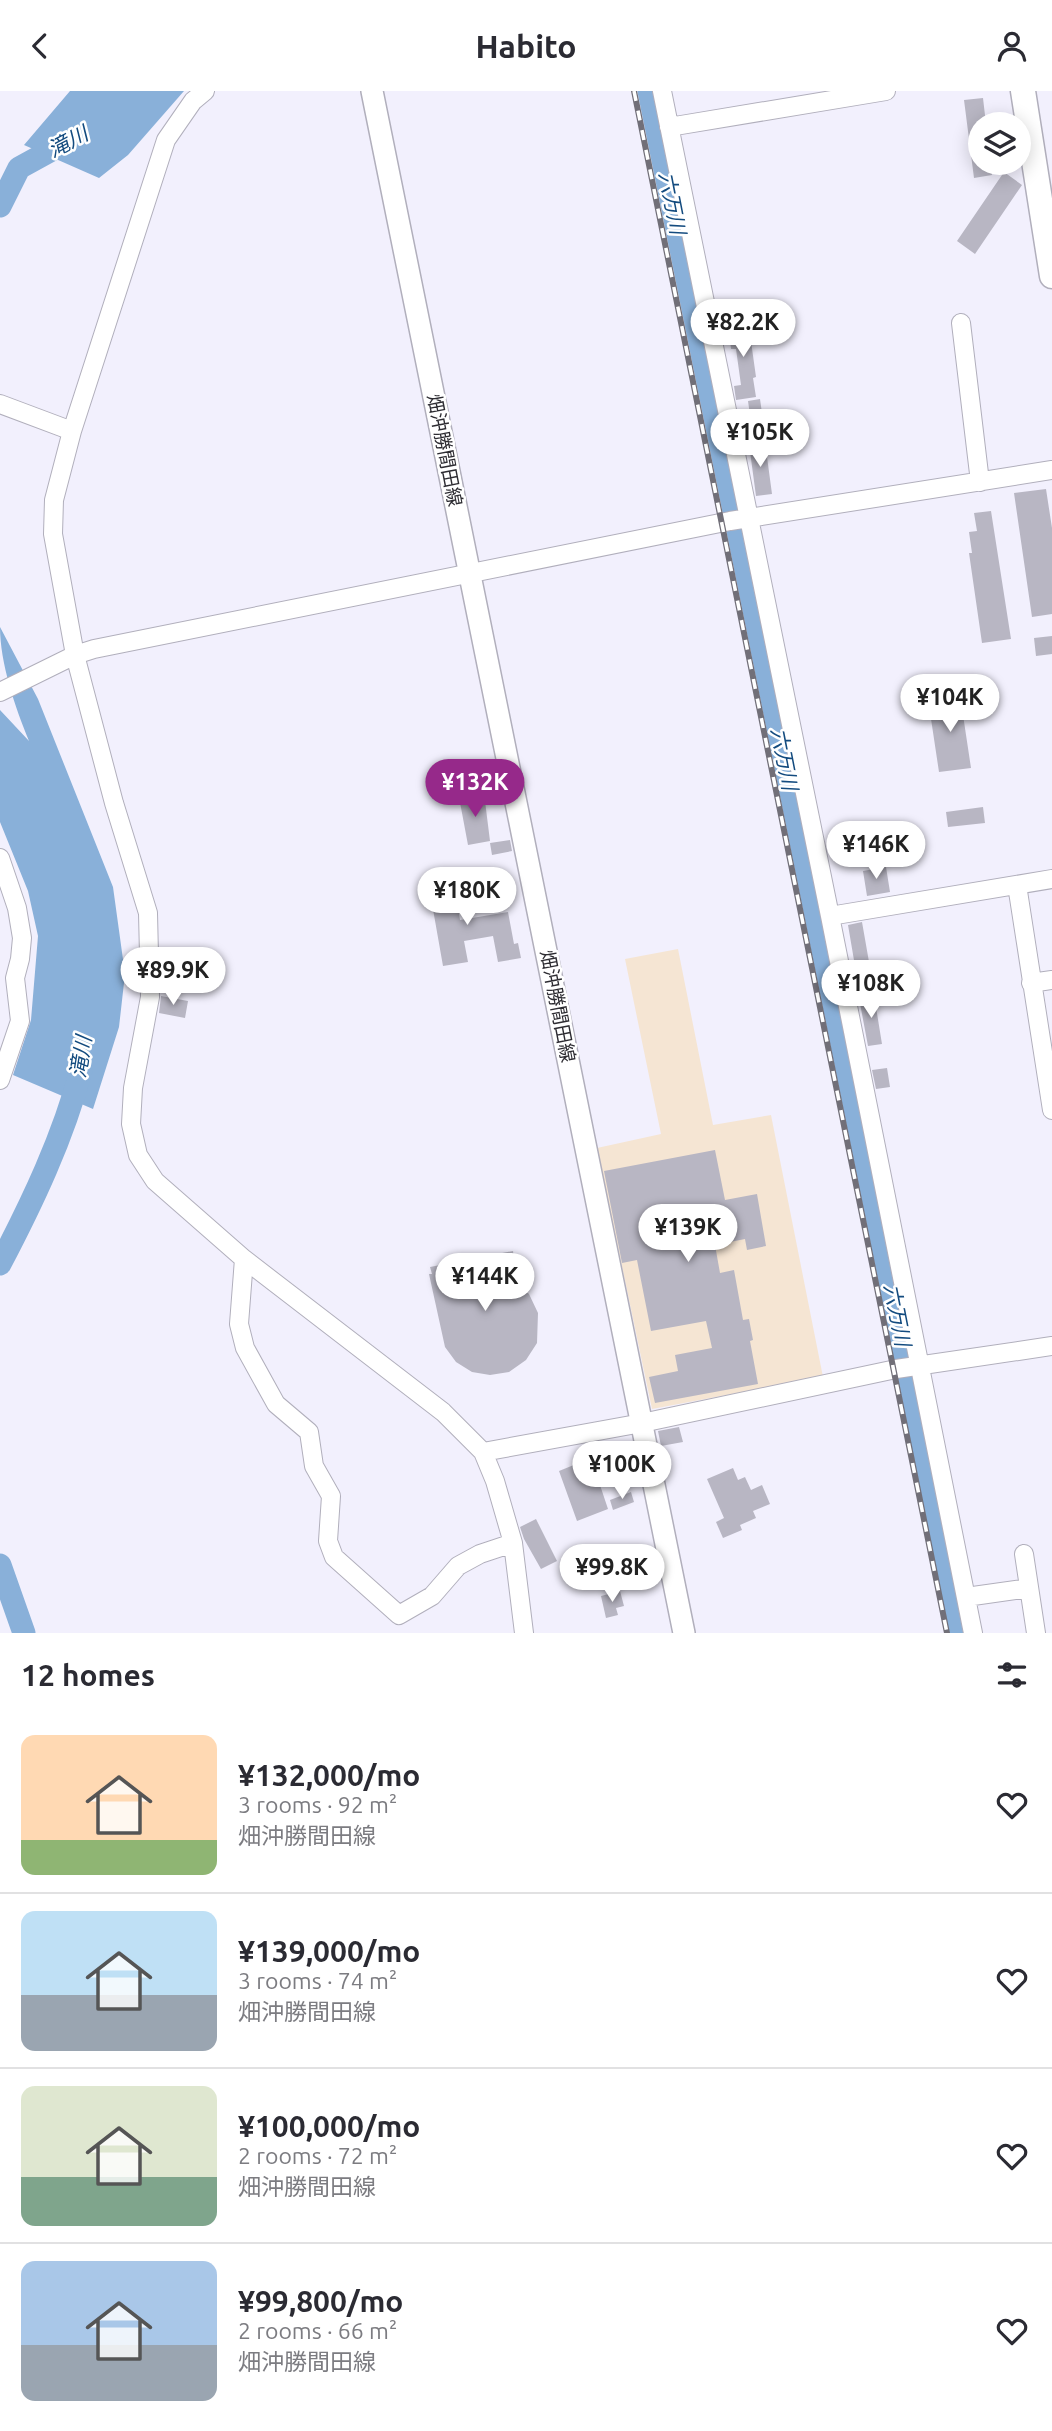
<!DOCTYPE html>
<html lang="en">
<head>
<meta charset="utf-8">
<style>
	body { margin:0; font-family:Ubuntu,"Noto Sans JP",sans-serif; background:#f7f7f7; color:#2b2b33; height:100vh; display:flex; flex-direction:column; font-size:26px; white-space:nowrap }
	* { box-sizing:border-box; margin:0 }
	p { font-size:23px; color:#7c7c81 }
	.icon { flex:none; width:38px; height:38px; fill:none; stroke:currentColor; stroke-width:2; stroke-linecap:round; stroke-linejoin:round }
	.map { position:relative; height:1542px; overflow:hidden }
	.sheet { display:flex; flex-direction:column; background:#fff; flex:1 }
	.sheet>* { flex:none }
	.controls { position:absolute; left:968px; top:21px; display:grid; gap:14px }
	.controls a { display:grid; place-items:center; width:63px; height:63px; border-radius:50%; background:#fff; box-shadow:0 4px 18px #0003; font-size:35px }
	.price { position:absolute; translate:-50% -60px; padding:0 16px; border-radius:24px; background:#fff; color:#222; font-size:23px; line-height:46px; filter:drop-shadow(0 2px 4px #0008) }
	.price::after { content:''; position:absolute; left:50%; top:42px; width:21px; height:16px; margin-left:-10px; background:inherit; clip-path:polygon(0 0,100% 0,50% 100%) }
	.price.on { background:#96298a; color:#fff }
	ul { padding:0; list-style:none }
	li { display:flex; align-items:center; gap:21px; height:175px; padding:0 21px }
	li+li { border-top:2px solid #e1e1e2 }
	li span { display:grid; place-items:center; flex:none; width:196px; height:140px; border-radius:14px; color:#555 }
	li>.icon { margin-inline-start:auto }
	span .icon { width:84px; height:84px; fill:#fffc; stroke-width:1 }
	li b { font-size:30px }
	h2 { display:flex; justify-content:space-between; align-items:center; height:84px; padding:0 21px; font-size:30px }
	header { display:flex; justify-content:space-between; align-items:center; height:91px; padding:0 21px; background:#fff; font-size:32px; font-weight:600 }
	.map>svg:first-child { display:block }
	.medical { fill:#f5e5d3 }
	.water { fill:#89b0d9 }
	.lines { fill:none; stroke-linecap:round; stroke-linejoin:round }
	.river { stroke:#89b0d9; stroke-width:23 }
	.building { fill:#b8b6c3; fill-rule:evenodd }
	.minor-casing { stroke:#b1afbc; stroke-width:20 }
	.major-casing { stroke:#b1afbc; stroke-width:24 }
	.highway-casing { stroke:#b1afbc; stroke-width:27 }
	.minor { stroke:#fff; stroke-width:18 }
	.major { stroke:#fff; stroke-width:21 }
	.highway { stroke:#fff; stroke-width:24 }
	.rail-casing { stroke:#716f78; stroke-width:6 }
	.rail { stroke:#fff; stroke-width:3.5; stroke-dasharray:10; stroke-linecap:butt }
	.labels { text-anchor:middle; stroke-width:5; stroke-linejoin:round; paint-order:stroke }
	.street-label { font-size:19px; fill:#2d2c32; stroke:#fff }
	.water-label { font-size:21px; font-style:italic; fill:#134b7f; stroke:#fff }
</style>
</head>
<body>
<header><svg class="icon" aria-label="back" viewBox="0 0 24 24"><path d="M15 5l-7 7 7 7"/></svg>Habito<svg class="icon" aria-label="person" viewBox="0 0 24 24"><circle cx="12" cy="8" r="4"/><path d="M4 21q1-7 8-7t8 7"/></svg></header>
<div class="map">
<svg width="1052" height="1542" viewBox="0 0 1052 1542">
	<rect width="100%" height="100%" fill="#f2f0fd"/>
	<path class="medical" d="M678,858L713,1034L771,1024L823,1286L652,1318L597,1057L661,1043L625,868Z"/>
	<path class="water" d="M70,0H184L128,64L99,87L24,54Z
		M0,536L38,608L113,796L125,883L119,936L93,1018L13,984L31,929L38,845L28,800L0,731V619L29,650C15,616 0,572 0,536Z"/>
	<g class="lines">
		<path class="river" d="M649,0L961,1542
			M0,115L19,77L70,49
			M0,1173C32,1112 63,1047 81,979
			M0,1474L24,1542"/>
	</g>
	<path class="building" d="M983,7L986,33H980V72H990L992,84L974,87L964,9Z
		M1004,81L1022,94L975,163L957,150Z
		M748,229L756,286L753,287L756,306L736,309L734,295L741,294L736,258H731L728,232Z
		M760,308L763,329L751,331L748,310Z
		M765,351L772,403L756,405L749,353Z
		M1046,398L1052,437V523L1032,526L1014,402Z
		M991,420L1011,548L982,552L969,462H972L969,441L977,440L974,422Z
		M1052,545V563L1036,565L1034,547Z
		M960,604L971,677L939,681L928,608Z
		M484,702L490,750L468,754L459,706Z
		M983,716L985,732L948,736L946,721Z
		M510,749L512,760L492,764L490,752Z
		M886,776L890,801L867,805L863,780Z
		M453,786L460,829L508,821L514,853L518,852L521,867L498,871L493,845L464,850L468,871L443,875L428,790Z
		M862,831L872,888L862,890L860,880L856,881L848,834Z
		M874,904L882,953L868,955L859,907Z
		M161,905L188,910L185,927L159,922Z
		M887,977L890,996L876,998L872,979Z
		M715,1059L725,1109L757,1103L766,1155L747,1159L745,1148L715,1154L720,1182L734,1179L743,1229L749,1228L753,1249L750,1250L758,1293L655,1312L649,1286L678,1280L675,1264L712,1257L706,1230L651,1240L637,1169L622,1172L604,1080ZM706,1128L711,1154L690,1159L684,1132Z
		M513,1160L514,1169L525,1177L524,1184L518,1192L529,1203L538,1222L537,1252L526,1269L509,1281L490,1284L472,1281L456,1271L445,1256L429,1183H432L430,1176Z
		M679,1336L683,1351L661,1355L658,1340Z
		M591,1367L608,1418L577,1430L559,1380Z
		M733,1377L738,1389L745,1386L751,1399L762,1394L770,1413L753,1420L756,1427L740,1434L742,1439L723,1447L716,1431L724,1427L707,1388Z
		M631,1401L634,1411L613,1419L610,1409Z
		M536,1428L557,1470L541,1478L524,1448L520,1436Z
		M620,1500L624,1515L616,1517L618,1524L606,1527L601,1505Z"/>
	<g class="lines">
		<g class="minor-casing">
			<path id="minor" d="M205,0L193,10L166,49L72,340L54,409L53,443L75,564L114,712L148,822L150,906L133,997L131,1033L138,1064L155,1090L244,1168L443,1321L483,1361L495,1390L513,1452L524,1542
				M662,0L830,825L973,1542
				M669,36L886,0
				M961,232L980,391
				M0,313L72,340
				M0,601L75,564L94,558L730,430L1052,379
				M0,767L17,817L22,847L20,868L15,887L20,930L0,989
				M1017,794L1052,1019
				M830,825L1052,788
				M1031,892L1052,889
				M244,1168L239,1233L245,1257L276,1313L309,1341L314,1375L331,1405L328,1450L334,1466L399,1524L432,1505L458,1475L480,1463L513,1452
				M483,1361L642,1332L896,1278L1052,1255
				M1024,1463L1036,1542
				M966,1506L1029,1497"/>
		</g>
		<g class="major-casing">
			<path id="major" d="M372,0L684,1542"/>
		</g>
		<g class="highway-casing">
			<path id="highway" d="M1023,0L1052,185"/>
		</g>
		<use href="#minor" class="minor"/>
		<use href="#major" class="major"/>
		<use href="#highway" class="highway"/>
		<g class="rail-casing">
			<path id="rail" d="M634,0L947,1542"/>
		</g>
		<use href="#rail" class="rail"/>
	</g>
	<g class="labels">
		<g class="street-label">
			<text transform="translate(445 359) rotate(79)" y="7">畑沖勝間田線</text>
			<text transform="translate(558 915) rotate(79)" y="7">畑沖勝間田線</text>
		</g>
		<g class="water-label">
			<text transform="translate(68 51) rotate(-28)" y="7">滝川</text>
			<text transform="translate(672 112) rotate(79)" y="7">六万川</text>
			<text transform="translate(784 668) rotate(79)" y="7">六万川</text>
			<text transform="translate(81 966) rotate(-81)" y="7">滝川</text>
			<text transform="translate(897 1224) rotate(79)" y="7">六万川</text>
		</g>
	</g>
</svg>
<div class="controls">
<a><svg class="icon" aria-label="layers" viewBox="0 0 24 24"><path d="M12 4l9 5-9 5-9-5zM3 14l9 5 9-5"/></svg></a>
</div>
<b class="price" style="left:743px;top:268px">¥82.2K</b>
<b class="price" style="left:760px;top:378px">¥105K</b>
<b class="price" style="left:950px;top:643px">¥104K</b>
<b class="price on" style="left:475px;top:728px">¥132K</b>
<b class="price" style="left:876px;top:790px">¥146K</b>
<b class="price" style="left:467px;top:836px">¥180K</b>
<b class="price" style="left:173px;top:916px">¥89.9K</b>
<b class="price" style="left:871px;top:929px">¥108K</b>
<b class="price" style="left:688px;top:1173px">¥139K</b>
<b class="price" style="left:485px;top:1222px">¥144K</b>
<b class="price" style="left:622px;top:1410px">¥100K</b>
<b class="price" style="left:612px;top:1513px">¥99.8K</b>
</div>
<section class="sheet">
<h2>12 homes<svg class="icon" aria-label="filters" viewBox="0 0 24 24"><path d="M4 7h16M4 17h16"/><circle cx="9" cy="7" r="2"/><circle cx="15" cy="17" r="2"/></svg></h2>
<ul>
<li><span style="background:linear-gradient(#ffd9b3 75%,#8fb573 0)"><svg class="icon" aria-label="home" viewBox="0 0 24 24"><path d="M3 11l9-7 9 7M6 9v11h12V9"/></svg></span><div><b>¥132,000/mo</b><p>3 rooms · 92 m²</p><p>畑沖勝間田線</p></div><svg class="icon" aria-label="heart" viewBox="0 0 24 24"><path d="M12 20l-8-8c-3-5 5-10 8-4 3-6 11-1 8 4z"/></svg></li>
<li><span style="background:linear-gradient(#bfe0f5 60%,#9aa5b1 0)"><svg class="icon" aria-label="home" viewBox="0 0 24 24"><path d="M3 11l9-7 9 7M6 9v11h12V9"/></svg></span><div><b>¥139,000/mo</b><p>3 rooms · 74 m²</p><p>畑沖勝間田線</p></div><svg class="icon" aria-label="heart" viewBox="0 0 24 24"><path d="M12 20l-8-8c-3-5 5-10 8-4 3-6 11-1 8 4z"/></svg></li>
<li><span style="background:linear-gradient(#dfe7d0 65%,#7fa58c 0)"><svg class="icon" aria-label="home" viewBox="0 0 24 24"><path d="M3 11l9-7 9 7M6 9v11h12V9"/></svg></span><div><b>¥100,000/mo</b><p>2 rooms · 72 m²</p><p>畑沖勝間田線</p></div><svg class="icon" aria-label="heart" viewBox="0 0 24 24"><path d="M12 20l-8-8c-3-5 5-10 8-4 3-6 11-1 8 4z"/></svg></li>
<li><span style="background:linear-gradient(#a9c7e8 60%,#9aa5b1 0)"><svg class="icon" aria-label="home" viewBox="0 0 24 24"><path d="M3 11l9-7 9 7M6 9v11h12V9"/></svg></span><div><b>¥99,800/mo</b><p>2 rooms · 66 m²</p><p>畑沖勝間田線</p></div><svg class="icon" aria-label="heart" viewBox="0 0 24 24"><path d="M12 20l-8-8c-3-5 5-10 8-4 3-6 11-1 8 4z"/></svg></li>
</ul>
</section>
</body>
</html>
